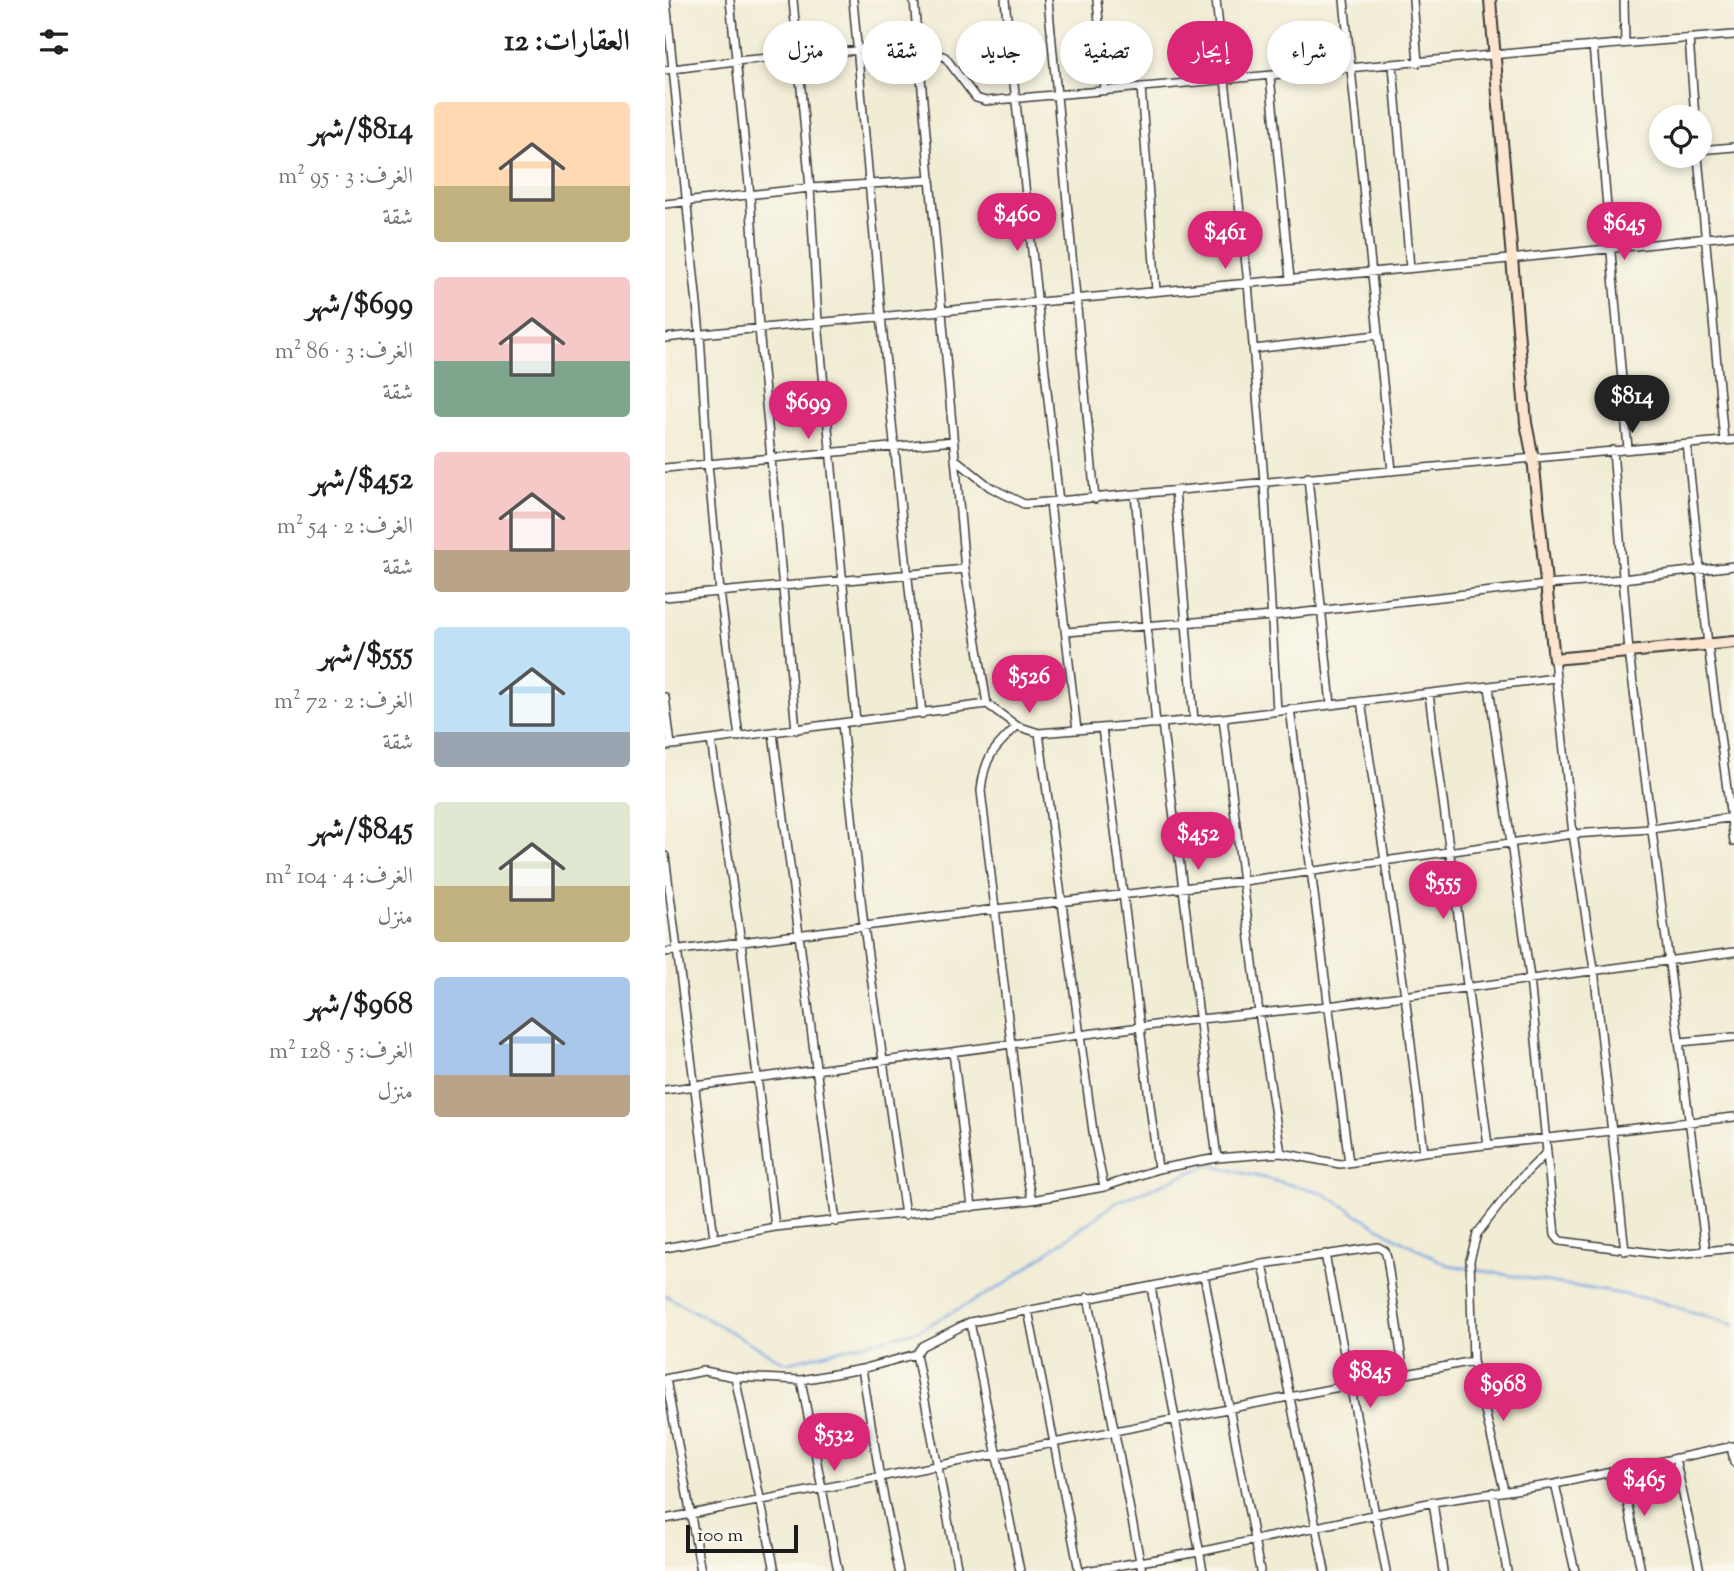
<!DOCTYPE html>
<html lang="ar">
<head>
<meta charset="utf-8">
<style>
	body { margin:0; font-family:"Sorts Mill Goudy",Amiri,serif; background:#f2f2f2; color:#202124; direction:rtl; height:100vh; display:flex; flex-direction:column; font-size:26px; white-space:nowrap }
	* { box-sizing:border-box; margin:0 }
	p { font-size:23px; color:#757577 }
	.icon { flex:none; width:38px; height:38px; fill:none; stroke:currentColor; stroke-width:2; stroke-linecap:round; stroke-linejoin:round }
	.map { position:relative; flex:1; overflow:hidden; direction:ltr }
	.sheet { display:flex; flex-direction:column; background:#fff; width:665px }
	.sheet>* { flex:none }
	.guide { position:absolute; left:21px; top:21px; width:665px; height:63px; direction:rtl; display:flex; gap:14px }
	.fabs { position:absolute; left:984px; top:105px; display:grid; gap:14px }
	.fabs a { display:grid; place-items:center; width:63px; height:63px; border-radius:50%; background:#fff; box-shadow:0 4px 10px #0003; font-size:35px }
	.scale { position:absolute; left:21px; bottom:18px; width:112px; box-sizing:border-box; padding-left:7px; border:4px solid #1c1c1c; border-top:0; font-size:19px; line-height:24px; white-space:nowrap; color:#1c1c1c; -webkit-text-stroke:5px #fbf7ec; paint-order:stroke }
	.price { position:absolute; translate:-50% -60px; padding:0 16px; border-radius:24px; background:#db2777; color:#fff; font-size:23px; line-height:46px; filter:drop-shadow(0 2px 4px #0008) }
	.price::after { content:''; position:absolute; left:50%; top:42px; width:21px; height:16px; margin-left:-10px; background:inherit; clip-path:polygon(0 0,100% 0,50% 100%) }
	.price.active { background:#222; color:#fff }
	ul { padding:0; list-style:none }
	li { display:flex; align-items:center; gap:21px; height:175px; padding:0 35px }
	li span { display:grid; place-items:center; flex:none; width:196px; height:140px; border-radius:7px; color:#555 }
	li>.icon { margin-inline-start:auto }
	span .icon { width:84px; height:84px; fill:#fffc; stroke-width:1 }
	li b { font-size:30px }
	h2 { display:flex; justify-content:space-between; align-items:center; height:84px; padding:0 35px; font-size:30px }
	.chip { padding:0 24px; border-radius:32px; background:#fff; box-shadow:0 4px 10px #0003; font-size:24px; line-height:63px }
	.chip.active { background:#db2777; color:#fff }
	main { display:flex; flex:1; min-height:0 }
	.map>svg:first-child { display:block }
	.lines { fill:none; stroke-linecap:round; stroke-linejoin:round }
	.stream { stroke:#79a8e2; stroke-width:2.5 }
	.street-casing { stroke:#3c3b38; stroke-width:10 }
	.secondary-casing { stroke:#3c3b38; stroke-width:14 }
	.street { stroke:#fff; stroke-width:7 }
	.secondary { stroke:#fce5cf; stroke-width:10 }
</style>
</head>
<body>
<main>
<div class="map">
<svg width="1069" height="1571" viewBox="0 0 1069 1571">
	<rect width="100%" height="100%" fill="#fbf7ec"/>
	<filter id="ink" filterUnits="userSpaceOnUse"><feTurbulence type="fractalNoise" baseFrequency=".0143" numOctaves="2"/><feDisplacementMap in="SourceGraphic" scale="14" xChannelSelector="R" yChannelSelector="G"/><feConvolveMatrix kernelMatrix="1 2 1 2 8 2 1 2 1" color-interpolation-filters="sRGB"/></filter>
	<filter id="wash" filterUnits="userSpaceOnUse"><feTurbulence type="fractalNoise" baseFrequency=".00686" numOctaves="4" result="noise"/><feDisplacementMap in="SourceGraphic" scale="28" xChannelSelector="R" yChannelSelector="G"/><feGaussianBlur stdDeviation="1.57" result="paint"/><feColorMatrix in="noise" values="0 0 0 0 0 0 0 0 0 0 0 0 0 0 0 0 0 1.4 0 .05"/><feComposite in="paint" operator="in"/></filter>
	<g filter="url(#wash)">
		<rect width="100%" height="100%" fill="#f1ecd4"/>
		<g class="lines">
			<path class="stream" d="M0,1295L121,1363L254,1330L338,1285L452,1202L544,1165L656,1192L728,1236L783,1265L986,1299L1069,1325"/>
		</g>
	</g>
	<g filter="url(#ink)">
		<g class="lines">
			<g class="street-casing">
				<path id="street" d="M1,0L35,334L43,464L55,592L74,737
					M65,0L85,195L94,328L131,730
					M128,0L145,188L153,322L191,722
					M188,0L216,316L257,714
					M249,0L300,569L322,704L352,726
					M340,0L394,502
					M383,0L430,499
					M432,0L440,90
					M551,0L583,283L599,481L612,711
					M679,0L727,471
					M748,0L753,63
					M959,0L960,43
					M1024,38L1030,117
					M928,45L963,449
					M728,65L745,268
					M0,70L70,61L253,45L280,57L311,98L321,101C570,80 819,53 1069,35
					M605,76L625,279
					M476,87L491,291
					M1034,150L1069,147
					M1033,156L1059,441
					M0,204L145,188L266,180
					M0,338C356,300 713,276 1069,235
					M589,349L712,335
					M1022,444L1043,645L1069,842
					M948,450L964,652L1041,1251
					M290,459L325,487L359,504L1069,440
					M0,468L289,441
					M643,477L666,705
					M510,490L529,721
					M470,494L491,724
					M385,503L412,730
					M0,597L300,569
					M401,632L607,616L881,585L957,579L1069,566
					M889,659L908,834L929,969L960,1251
					M824,687L865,978L890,1235L895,1241L1003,1255L1069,1248
					M764,694L823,1145
					M0,697L6,745
					M696,701L740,995L759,1152
					M625,709L684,1163
					M558,718L594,1013L616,1153
					M497,723L552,1158
					M177,724L199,927L240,1215
					M437,728L493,1169
					M108,733L171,1222
					M374,733L429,1139L439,1187
					M46,740L76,942L110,1227
					M0,746L322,704
					M0,856L49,1237
					M0,952L331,909L579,881L908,834L986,829L1069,817
					M1015,1042L1069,1037
					M288,1052L307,1207
					M0,1090L535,1019L663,1006L1069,952
					M367,1200L362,1178L316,791C319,758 328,749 352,726L374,733L558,718L890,678
					M0,1248L110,1227L367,1200L439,1187L493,1169L552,1158L616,1153L675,1164L759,1152L1069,1117
					M660,1254L721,1571
					M598,1264L660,1571
					M539,1275L595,1571
					M486,1287L538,1571
					M423,1297L477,1571
					M363,1310L414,1571
					M305,1322L355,1571
					M251,1354L293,1571
					M197,1369L215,1478L234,1571
					M70,1377L110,1571
					M0,1379L39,1371L70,1377L136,1380L197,1369L251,1354L257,1346L305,1322L598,1264L713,1247L720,1251L722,1258L739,1374
					M1,1379L36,1571
					M136,1380L173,1571
					M1066,1446L1069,1462
					M1010,1458L1035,1571
					M956,1470L976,1571
					M890,1484L910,1571
					M839,1490L808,1361L805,1260L812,1234L853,1181L882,1152
					M828,1492L842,1571
					M768,1502L778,1571
					M0,1519L808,1361
					M421,1571L534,1552L768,1502L890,1484L1069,1446"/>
			</g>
			<g class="secondary-casing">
				<path id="secondary" d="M825,0L861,423L868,458L889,659L1069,642"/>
			</g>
			<use href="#street" class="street"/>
			<use href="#secondary" class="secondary"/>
		</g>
	</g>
</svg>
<div class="fabs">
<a><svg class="icon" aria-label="locate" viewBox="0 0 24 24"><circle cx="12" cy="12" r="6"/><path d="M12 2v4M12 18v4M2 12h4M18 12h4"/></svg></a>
</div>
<div class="scale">100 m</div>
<b class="price" style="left:352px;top:253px">$460</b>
<b class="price" style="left:959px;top:262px">$645</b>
<b class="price" style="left:560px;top:271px">$461</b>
<b class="price active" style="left:967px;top:435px">$814</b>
<b class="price" style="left:143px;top:441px">$699</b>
<b class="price" style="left:364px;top:715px">$526</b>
<b class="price" style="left:533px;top:872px">$452</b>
<b class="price" style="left:778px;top:921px">$555</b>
<b class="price" style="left:705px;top:1410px">$845</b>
<b class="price" style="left:838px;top:1423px">$968</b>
<b class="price" style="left:169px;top:1473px">$532</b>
<b class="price" style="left:979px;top:1518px">$465</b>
<div class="guide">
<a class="chip">شراء</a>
<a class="chip active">إيجار</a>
<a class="chip">تصفية</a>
<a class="chip">جديد</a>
<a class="chip">شقة</a>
<a class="chip">منزل</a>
</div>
</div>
<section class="sheet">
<h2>العقارات: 12<svg class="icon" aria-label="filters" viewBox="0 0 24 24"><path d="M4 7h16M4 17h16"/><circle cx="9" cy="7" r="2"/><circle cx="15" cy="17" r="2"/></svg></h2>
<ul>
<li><span style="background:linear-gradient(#ffd9b3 60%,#c2b280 0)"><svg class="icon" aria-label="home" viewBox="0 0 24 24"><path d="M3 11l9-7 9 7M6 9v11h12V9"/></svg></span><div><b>$814/شهر</b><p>الغرف: 3 · 95 m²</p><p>شقة</p></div></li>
<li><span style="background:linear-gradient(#f6c9c9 60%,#7fa58c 0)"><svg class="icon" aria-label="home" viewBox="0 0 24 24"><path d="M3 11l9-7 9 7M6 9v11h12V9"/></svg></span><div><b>$699/شهر</b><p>الغرف: 3 · 86 m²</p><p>شقة</p></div></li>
<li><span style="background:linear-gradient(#f6c9c9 70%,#b9a48a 0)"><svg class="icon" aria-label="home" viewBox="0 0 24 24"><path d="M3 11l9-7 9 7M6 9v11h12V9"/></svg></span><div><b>$452/شهر</b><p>الغرف: 2 · 54 m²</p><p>شقة</p></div></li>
<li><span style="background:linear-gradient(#bfe0f5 75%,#9aa5b1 0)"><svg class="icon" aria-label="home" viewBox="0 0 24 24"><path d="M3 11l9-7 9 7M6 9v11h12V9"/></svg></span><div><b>$555/شهر</b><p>الغرف: 2 · 72 m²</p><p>شقة</p></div></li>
<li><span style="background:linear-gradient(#dfe7d0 60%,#c2b280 0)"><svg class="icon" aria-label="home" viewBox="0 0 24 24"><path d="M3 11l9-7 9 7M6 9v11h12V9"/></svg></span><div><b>$845/شهر</b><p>الغرف: 4 · 104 m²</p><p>منزل</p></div></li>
<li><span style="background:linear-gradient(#a9c7e8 70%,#b9a48a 0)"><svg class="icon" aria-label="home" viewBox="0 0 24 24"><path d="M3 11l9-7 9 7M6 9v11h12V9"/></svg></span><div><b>$968/شهر</b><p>الغرف: 5 · 128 m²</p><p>منزل</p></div></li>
</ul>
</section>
</main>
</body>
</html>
